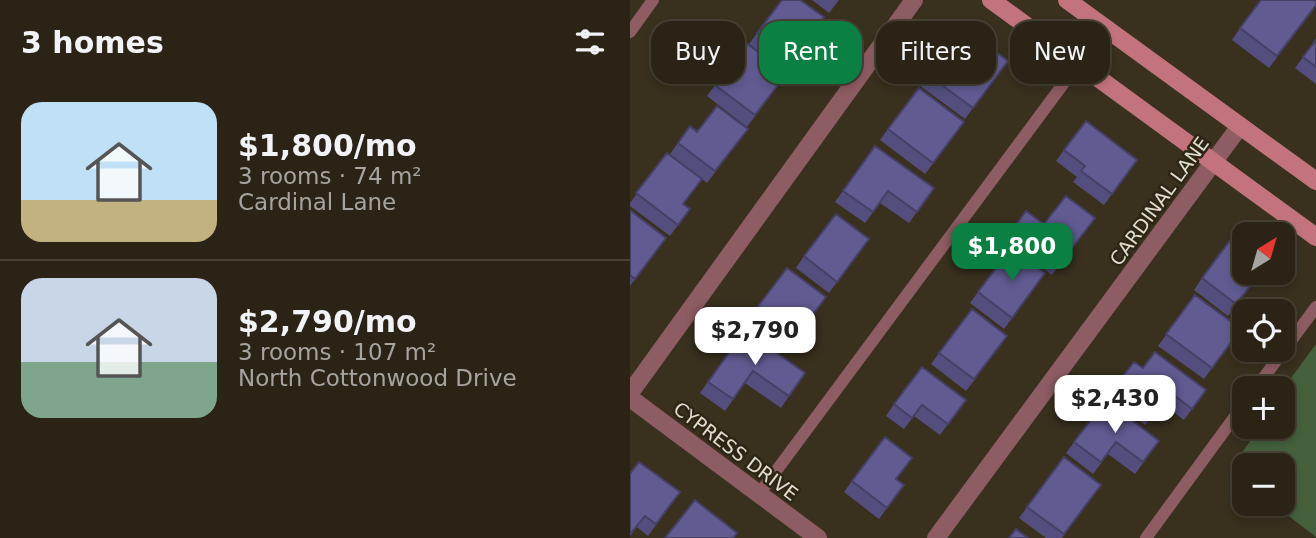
<!DOCTYPE html>
<html lang="en">
<head>
<meta charset="utf-8">
<style>
	body { margin:0; font-family:"DejaVu Sans",sans-serif; background:#373023; color:#f1f3f6; height:100vh; display:flex; flex-direction:column; font-size:26px; white-space:nowrap }
	* { box-sizing:border-box; margin:0 }
	p { font-size:23px; color:#a6a4a1 }
	.icon { flex:none; width:38px; height:38px; fill:none; stroke:currentColor; stroke-width:2; stroke-linecap:round; stroke-linejoin:round }
	.map { position:relative; flex:1; overflow:hidden }
	.side { display:flex; flex-direction:column; background:#2b2416; width:630px }
	.side>* { flex:none }
	.banner { position:absolute; left:21px; top:21px; width:560px; height:63px; display:flex; gap:14px }
	.needle { width:46px; rotate:37deg }
	.controls { position:absolute; left:602px; top:222px; display:grid; gap:14px }
	.controls a { display:grid; place-items:center; width:63px; height:63px; border-radius:14px; background:#2b2416; box-shadow:0 4px 10px #0003,0 0 0 2px #474135; font-size:35px }
	.price { position:absolute; translate:-50% -60px; padding:0 16px; border-radius:14px; background:#fff; color:#222; font-size:23px; line-height:46px; filter:drop-shadow(0 2px 4px #0008) }
	.price::after { content:''; position:absolute; left:50%; top:42px; width:21px; height:16px; margin-left:-10px; background:inherit; clip-path:polygon(0 0,100% 0,50% 100%) }
	.price.on { background:#0b8043; color:#fff }
	ul { padding:0; list-style:none }
	li { display:flex; align-items:center; gap:21px; height:175px; padding:0 21px }
	li+li { border-top:2px solid #474135 }
	li span { display:grid; place-items:center; flex:none; width:196px; height:140px; border-radius:21px; color:#555 }
	li>.icon { margin-inline-start:auto }
	span .icon { width:84px; height:84px; fill:#fffc; stroke-width:1 }
	li b { font-size:30px }
	h2 { display:flex; justify-content:space-between; align-items:center; height:84px; padding:0 21px; font-size:30px }
	.pill { padding:0 24px; border-radius:21px; background:#2b2416; box-shadow:0 4px 10px #0003,0 0 0 2px #474135; font-size:24px; line-height:63px }
	.pill.on { background:#0b8043; color:#fff }
	main { display:flex; flex:1; min-height:0 }
	.map>svg:first-child { display:block }
	.park { fill:#44613c }
	.lines { fill:none; stroke-linecap:round; stroke-linejoin:round }
	.lane { stroke:#8e5c63; stroke-width:12 }
	.street { stroke:#8e5c63; stroke-width:18 }
	.secondary { stroke:#c2737e; stroke-width:18 }
	.wall { fill:#534e7e }
	.building { fill:#615b92; stroke:#444066; stroke-width:2 }
	.labels { text-anchor:middle; stroke-width:5; stroke-linejoin:round; paint-order:stroke }
	.street-label { font-size:19px; fill:#e2ddd2; stroke:#2e2615 }
</style>
</head>
<body>
<main>
<section class="side">
<h2>3 homes<svg class="icon" aria-label="filters" viewBox="0 0 24 24"><path d="M4 7h16M4 17h16"/><circle cx="9" cy="7" r="2"/><circle cx="15" cy="17" r="2"/></svg></h2>
<ul>
<li><span style="background:linear-gradient(#bfe0f5 70%,#c2b280 0)"><svg class="icon" aria-label="home" viewBox="0 0 24 24"><path d="M3 11l9-7 9 7M6 9v11h12V9"/></svg></span><div><b>$1,800/mo</b><p>3 rooms · 74 m²</p><p>Cardinal Lane</p></div></li>
<li><span style="background:linear-gradient(#c9d6e8 60%,#7fa58c 0)"><svg class="icon" aria-label="home" viewBox="0 0 24 24"><path d="M3 11l9-7 9 7M6 9v11h12V9"/></svg></span><div><b>$2,790/mo</b><p>3 rooms · 107 m²</p><p>North Cottonwood Drive</p></div></li>
</ul>
</section>
<div class="map">
<svg width="686" height="538" viewBox="0 0 686 538">
	<rect width="100%" height="100%" fill="#39301e"/>
	<path class="park" d="M686,344V537L643,504H653V466H614V476L611,454L630,427H653V389Z"/>
	<g class="lines">
		<path class="lane" d="M0,32L23,0
			M626,388L686,307
			M129,494L448,64
			M516,538L614,404"/>
		<path class="street" d="M0,393L284,0
			M0,398L188,538
			M306,538L610,126"/>
		<path class="secondary" d="M361,0L686,237
			M437,0L686,181"/>
	</g>
	<path class="wall" d="M182,0H209L199,13Z
		M686,6L639,68L602,40L610,28Z
		M186,29L154,70L119,44L127,33Z
		M686,40V84L665,68Z
		M116,43L157,73L117,127L77,96Z
		M370,72L335,119L289,85L297,74Z
		M60,126L67,132L118,129L77,183L40,154Z
		M258,129L326,133L295,174L250,140Z
		M245,146L304,188L279,223L250,203L235,223L205,202Z
		M434,150L507,160L474,205L443,182L447,177L426,161Z
		M37,153L54,204L60,209L40,236L0,206V203Z
		M396,211L414,224L457,229L422,275L375,240Z
		M0,213L36,238L0,286Z
		M231,250L199,293L166,268L174,256Z
		M631,273L598,316L564,290L572,278Z
		M407,285L374,329L340,303L348,292Z
		M565,295L611,329L574,379L528,346Z
		M196,297L154,353L115,324L123,313Z
		M115,330L175,373L151,408L115,383L95,411L70,393Z
		M369,347L336,391L301,364L309,353Z
		M504,362L513,368L576,390L554,420L532,404L515,425L478,397Z
		M336,400L310,435L284,416L274,429L256,416L264,404Z
		M529,441L505,474L478,454L463,474L436,453L444,442Z
		M434,457L471,485L432,538H416L389,518Z
		M0,474L50,492L18,536L7,527L0,536Z
		M266,479L274,485L249,519L214,492L222,481Z"/>
	<path class="building" d="M152,0H170L194,17L162,59L127,33Z
		M631,0H686V5L647,56L610,28Z
		M333,27L378,61L343,108L297,74Z
		M686,40V67L673,57Z
		M116,43L157,73L125,115L85,85Z
		M289,88L334,122L303,163L258,129Z
		M87,106L118,129L85,171L48,143L60,126L67,132Z
		M456,121L507,160L482,194L451,171L455,166L434,150Z
		M245,146L304,188L287,212L258,191L243,212L213,191Z
		M37,153L72,179L53,204L60,209L48,225L6,193Z
		M436,196L465,218L430,264L383,229L396,211L414,224Z
		M1,211L36,238L5,279L0,275V213Z
		M206,214L239,239L207,282L174,256Z
		M607,231L614,237V273H630L606,304L572,278Z
		M381,248L415,273L382,318L348,292Z
		M157,268L196,297L162,342L123,313Z
		M565,295L611,329L582,368L536,334Z
		M342,309L377,336L344,379L309,353Z
		M115,330L175,373L159,396L123,371L103,399L78,382Z
		M525,352L576,390L562,409L540,392L523,414L486,385L504,362L513,368Z
		M292,367L336,400L318,424L292,405L282,418L264,404Z
		M476,400L529,441L513,462L486,442L471,462L444,442Z
		M255,437L282,458L266,479L274,485L257,508L222,481Z
		M434,457L471,485L434,534L397,507Z
		M9,462L50,492L26,524L15,516L0,534V474Z
		M65,500L107,533L103,538H35Z
		M386,529L398,538H379Z"/>
	<g class="labels">
		<g class="street-label">
			<text transform="translate(529 201) rotate(-54)" y="7">CARDINAL LANE</text>
			<text transform="translate(106 451) rotate(37)" y="7">CYPRESS DRIVE</text>
		</g>
	</g>
</svg>
<div class="controls">
<a><svg class="needle" viewBox="-14 -14 28 28"><path d="M0-13l5 13h-10z" fill="#e53935"/><path d="M0 13l5-13h-10z" fill="#a6a4a1"/></svg></a>
<a><svg class="icon" aria-label="locate" viewBox="0 0 24 24"><circle cx="12" cy="12" r="6"/><path d="M12 2v4M12 18v4M2 12h4M18 12h4"/></svg></a>
<a>+</a>
<a>−</a>
</div>
<b class="price on" style="left:382px;top:283px">$1,800</b>
<b class="price" style="left:125px;top:367px">$2,790</b>
<b class="price" style="left:485px;top:435px">$2,430</b>
<div class="banner">
<a class="pill">Buy</a>
<a class="pill on">Rent</a>
<a class="pill">Filters</a>
<a class="pill">New</a>
</div>
</div>
</main>
</body>
</html>
